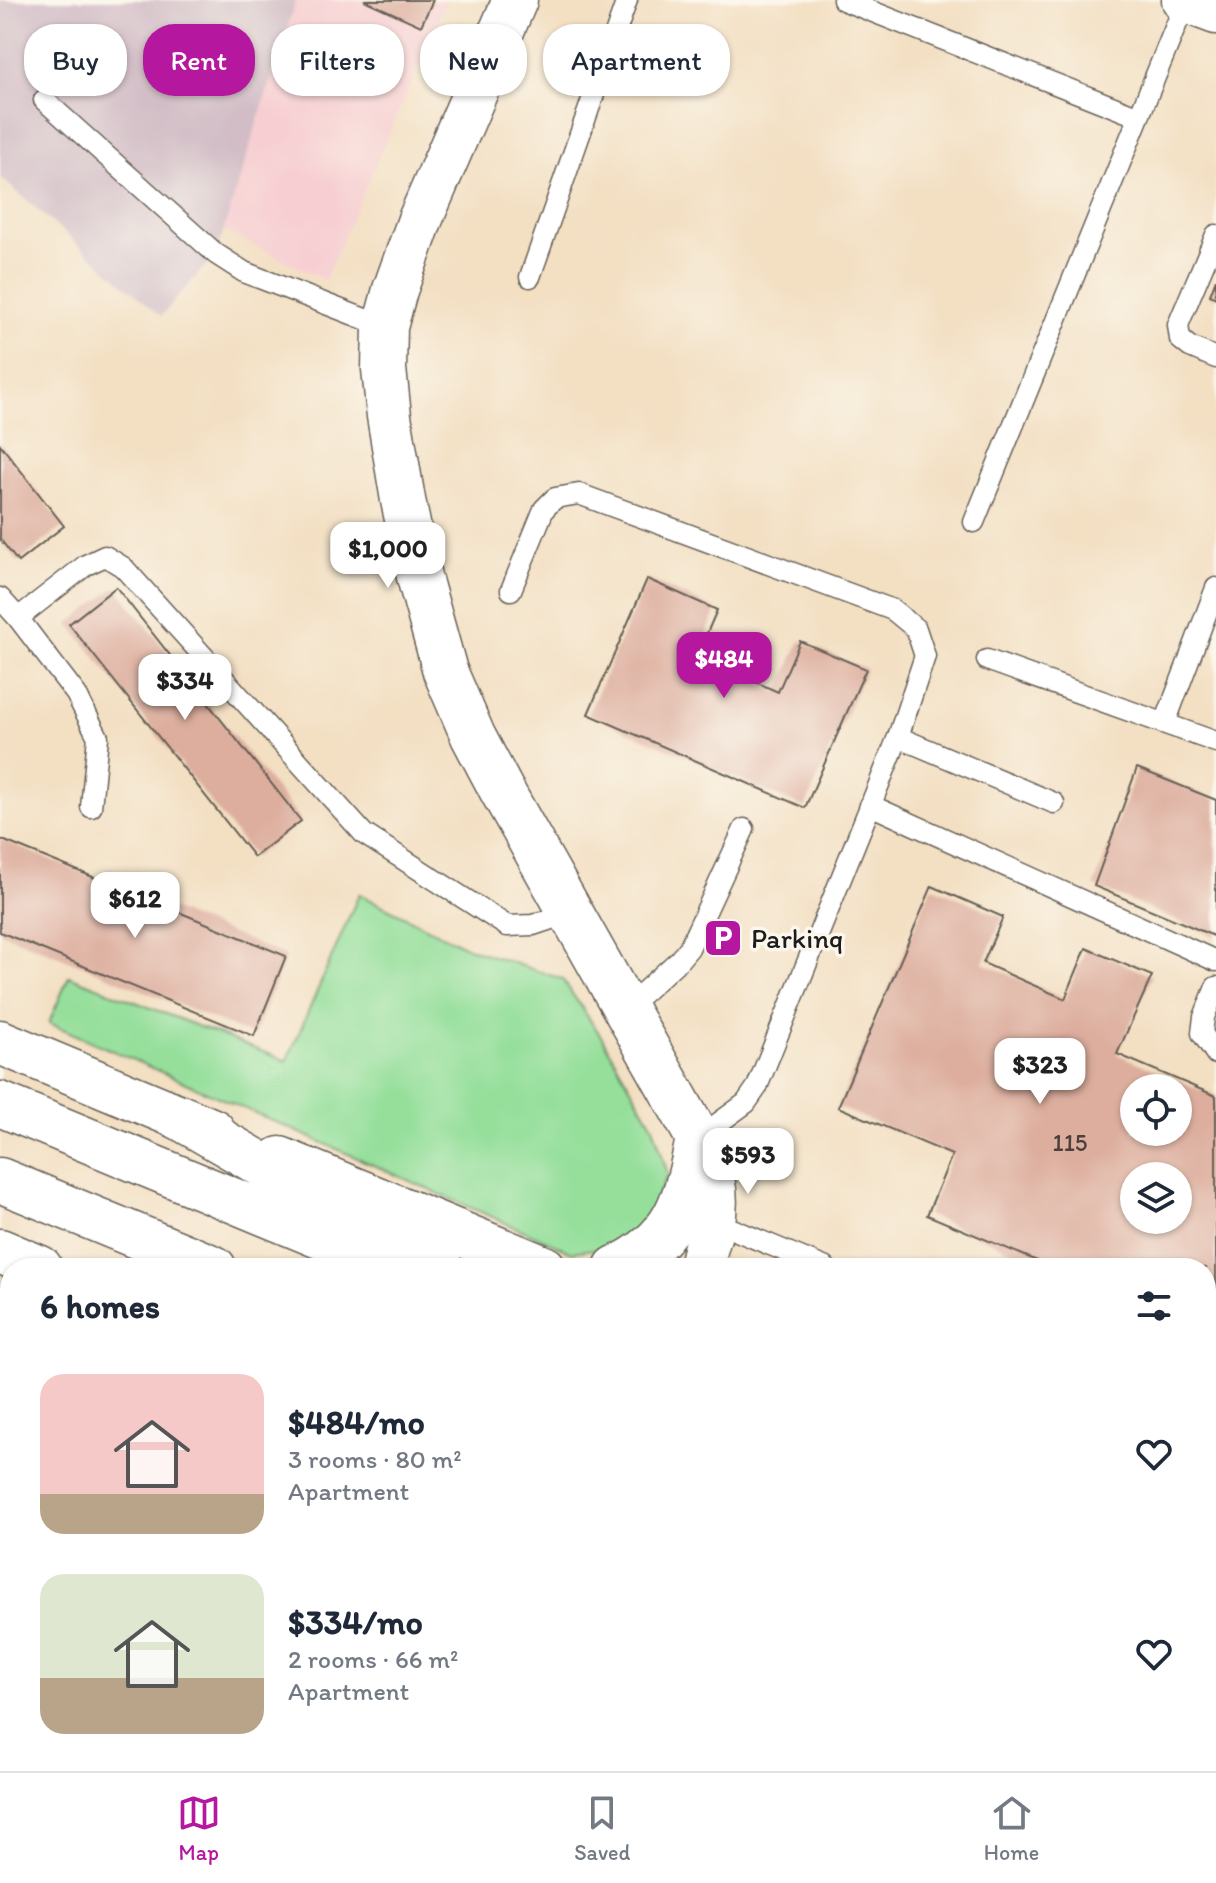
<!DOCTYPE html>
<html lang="en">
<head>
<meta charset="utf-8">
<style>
	body { margin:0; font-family:Itim,sans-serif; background:#f6f6f7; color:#1f2937; height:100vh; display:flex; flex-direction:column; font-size:30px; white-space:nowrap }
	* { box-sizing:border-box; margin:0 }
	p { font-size:26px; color:#747a83 }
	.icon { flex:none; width:44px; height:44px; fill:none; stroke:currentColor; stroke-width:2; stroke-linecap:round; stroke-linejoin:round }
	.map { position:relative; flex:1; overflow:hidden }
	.details { position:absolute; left:0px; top:1258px; width:1216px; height:514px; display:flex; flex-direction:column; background:#fff; border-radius:32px 32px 0 0; box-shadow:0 2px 6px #0004 }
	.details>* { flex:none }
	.hud { position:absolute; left:24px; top:24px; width:800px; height:72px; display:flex; gap:16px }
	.fabs { position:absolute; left:1120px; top:1074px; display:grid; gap:16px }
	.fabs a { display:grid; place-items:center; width:72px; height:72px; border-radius:50%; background:#fff; box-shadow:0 2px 6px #0004; font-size:40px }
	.price { position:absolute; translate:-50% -68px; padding:0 18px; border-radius:16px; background:#fff; color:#222; font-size:26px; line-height:52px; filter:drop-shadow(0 2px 4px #0008) }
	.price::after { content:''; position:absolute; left:50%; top:48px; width:24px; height:18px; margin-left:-12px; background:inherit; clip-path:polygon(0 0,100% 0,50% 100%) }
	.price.active { background:#b5179e; color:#fff }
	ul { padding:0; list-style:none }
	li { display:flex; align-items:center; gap:24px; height:200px; padding:0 40px }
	li span { display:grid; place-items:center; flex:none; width:224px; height:160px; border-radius:24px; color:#555 }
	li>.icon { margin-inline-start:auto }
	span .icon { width:96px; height:96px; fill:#fffc; stroke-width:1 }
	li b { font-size:34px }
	h2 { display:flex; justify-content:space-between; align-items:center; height:96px; padding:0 40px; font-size:34px }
	.tag { padding:0 28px; border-radius:32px; background:#fff; box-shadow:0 2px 6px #0004; font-size:28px; line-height:72px }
	.tag.active { background:#b5179e; color:#fff }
	.dock { display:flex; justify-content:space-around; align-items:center; height:112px; border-top:2px solid #e0e1e3; background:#fff; font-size:22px; color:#747a83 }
	.dock a { display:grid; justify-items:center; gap:4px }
	.dock .active { color:#b5179e }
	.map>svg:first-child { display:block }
	.built { fill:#f7cfd2 }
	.industrial { fill:#d2bdc6 }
	.green { fill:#95df9b; stroke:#587e5c; stroke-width:2 }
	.building { fill:#ddae9e; fill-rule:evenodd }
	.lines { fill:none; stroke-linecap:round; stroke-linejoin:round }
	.lane-casing { stroke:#676056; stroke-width:23 }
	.street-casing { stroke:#676056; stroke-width:41 }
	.secondary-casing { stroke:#676056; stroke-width:47 }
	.highway-casing { stroke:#676056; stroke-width:47 }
	.lane { stroke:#fff; stroke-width:20 }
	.street { stroke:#fff; stroke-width:38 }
	.secondary { stroke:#fff; stroke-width:44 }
	.highway { stroke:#fff; stroke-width:44 }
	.labels { text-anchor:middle; stroke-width:7; stroke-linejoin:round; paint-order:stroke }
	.number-label { font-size:24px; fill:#4c403c }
	.poi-label { font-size:28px; fill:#1c1c1c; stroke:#fbf7ec; text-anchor:start }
</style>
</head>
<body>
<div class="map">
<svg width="1216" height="1771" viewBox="0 0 1216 1771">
	<rect width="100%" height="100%" fill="#fbf7ec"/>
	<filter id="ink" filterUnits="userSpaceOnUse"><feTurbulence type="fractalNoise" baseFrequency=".0125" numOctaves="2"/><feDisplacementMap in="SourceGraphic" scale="16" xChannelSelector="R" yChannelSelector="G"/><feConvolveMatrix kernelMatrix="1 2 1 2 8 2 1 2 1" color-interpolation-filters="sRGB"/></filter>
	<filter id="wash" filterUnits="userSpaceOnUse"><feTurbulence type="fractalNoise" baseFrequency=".006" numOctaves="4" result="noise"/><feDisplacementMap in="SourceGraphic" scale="32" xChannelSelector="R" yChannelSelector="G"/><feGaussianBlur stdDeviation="1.8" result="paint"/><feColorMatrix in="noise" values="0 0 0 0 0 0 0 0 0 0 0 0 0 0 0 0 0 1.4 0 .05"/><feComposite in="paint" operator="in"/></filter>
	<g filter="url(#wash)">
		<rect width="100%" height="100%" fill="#f3dfc2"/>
		<path class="built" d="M296,0H447L325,280L223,230Z"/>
		<path class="industrial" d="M0,0H296L216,254L161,316L0,177Z"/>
		<path class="green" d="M359,894L468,948L562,979L601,1036L653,1126L668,1175L646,1219L619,1246L572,1252L49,1023L69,976L287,1061Z"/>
		<g id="blocks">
			<path class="building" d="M364,0H433L421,26Z
				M1216,279V298L1210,295Z
				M0,444L64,526L18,562L0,539Z
				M647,579L717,610L697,656L778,692L800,641L866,669L805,808L588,714Z
				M116,587L301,821L254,857L69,624Z
				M1137,768L1216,800V937L1094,886Z
				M0,839L286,956L254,1036L0,932Z
				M932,886L1003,917L983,963L1065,999L1086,948L1152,976L1117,1054L1216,1096V1336L1206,1332V1268H1054L927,1215L952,1155L838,1107ZM1134,1088H1178V1132H1134ZM1134,1176H1178V1220H1134Z
				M0,1336L10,1340V1599L0,1624Z
				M65,1762H201L198,1771H61Z
				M503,1762H706L725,1771H499Z"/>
		</g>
	</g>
	<g filter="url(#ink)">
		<use href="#blocks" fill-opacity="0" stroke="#676056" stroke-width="2"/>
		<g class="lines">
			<g class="lane-casing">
				<path id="lane" d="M843,0L1139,117
					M44,100L216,254L244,272L385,327
					M1216,235L1178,325L1180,339L1190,347L1216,358
					M530,277L627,0
					M974,522L1186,1
					M511,590L544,509L555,498L579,494L893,610L916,629L925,656L898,737
					M0,598L18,618L76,694L98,737L91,807
					M18,618L86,565L105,556L123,567L364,834L507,926L533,925L572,912
					M987,660L1216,742
					M1165,723L1216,588
					M870,805L1216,961
					M1216,987L1204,1017L1202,1033L1216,1054
					M626,1008L679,960L689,948L744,829
					M698,1138L746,1103L757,1087L898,737L1054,803
					M713,1221L826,1268
					M1206,1428L1216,1432
					M802,1762L812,1771
					M993,1762L1001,1771
					M17,1771L20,1762
					M425,1771L428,1762
					M913,1771L920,1765"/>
			</g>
			<g class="street-casing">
				<path id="street" d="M1043,1771L1046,1762"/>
			</g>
			<g class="secondary-casing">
				<path id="secondary" d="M515,0L420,220L395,290L385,327L384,369L389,416L403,500L419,577L445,671L473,736L501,789L698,1138C710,1167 720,1193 712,1225C709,1239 703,1253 701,1268
					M1184,0L1216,12
					M0,1042L213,1131
					M280,1159L544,1268
					M0,1251L40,1268
					M616,1268C676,1241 687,1197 698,1138
					M1206,1541L1216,1545
					M1206,1751L1216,1755"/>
			</g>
			<g class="highway-casing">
				<path id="highway" d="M0,1104L397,1268
					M179,1117L441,1268
					M0,1180L214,1268
					M1206,1586L1216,1590
					M1206,1668L1216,1672"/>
			</g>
			<use href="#lane" class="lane"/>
			<use href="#street" class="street"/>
			<use href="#secondary" class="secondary"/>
			<use href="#highway" class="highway"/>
		</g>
	</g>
	<defs>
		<g id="parking-square" transform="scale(2)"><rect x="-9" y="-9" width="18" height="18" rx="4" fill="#b5179e" stroke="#fbf7ec"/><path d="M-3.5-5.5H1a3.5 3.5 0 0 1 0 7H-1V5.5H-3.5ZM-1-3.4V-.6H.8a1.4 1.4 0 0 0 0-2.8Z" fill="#fff"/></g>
	</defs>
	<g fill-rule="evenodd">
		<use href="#parking-square" x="723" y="938"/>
	</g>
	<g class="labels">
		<g class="number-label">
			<text x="1070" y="1151">115</text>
		</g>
		<g class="poi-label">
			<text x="751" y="948">Parkinq</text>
		</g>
	</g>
</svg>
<div class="fabs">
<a><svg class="icon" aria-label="locate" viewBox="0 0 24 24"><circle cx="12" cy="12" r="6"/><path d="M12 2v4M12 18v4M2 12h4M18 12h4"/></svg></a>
<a><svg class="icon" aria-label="layers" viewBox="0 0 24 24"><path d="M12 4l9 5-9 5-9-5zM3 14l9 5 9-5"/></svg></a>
</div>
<b class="price" style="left:388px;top:590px">$1,000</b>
<b class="price active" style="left:724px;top:700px">$484</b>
<b class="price" style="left:185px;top:722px">$334</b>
<b class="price" style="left:135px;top:940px">$612</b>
<b class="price" style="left:1040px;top:1106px">$323</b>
<b class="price" style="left:748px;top:1196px">$593</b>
<div class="hud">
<a class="tag">Buy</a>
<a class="tag active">Rent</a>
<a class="tag">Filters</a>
<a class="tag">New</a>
<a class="tag">Apartment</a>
</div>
<section class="details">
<h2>6 homes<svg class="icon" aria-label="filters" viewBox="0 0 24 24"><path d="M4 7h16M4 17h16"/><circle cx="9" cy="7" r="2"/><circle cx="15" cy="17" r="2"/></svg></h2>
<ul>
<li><span style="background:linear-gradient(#f6c9c9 75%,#b9a48a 0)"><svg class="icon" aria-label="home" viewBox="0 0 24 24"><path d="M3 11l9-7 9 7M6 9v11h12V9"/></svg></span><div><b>$484/mo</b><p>3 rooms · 80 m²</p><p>Apartment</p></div><svg class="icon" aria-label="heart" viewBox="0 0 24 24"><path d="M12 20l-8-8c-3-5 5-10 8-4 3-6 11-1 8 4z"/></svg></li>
<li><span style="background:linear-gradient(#dfe7d0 65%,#b9a48a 0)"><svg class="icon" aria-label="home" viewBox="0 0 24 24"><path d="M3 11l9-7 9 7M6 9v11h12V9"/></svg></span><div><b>$334/mo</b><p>2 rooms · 66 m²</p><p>Apartment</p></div><svg class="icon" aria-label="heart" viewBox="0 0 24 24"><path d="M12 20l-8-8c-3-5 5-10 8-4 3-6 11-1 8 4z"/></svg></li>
</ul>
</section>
</div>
<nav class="dock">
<a class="active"><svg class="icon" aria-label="map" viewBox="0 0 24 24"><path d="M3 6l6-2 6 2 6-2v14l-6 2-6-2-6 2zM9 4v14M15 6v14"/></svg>Map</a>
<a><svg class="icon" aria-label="saved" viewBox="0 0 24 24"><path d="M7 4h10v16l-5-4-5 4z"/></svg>Saved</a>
<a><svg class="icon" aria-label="home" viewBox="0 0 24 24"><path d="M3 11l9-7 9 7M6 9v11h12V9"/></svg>Home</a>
</nav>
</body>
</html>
